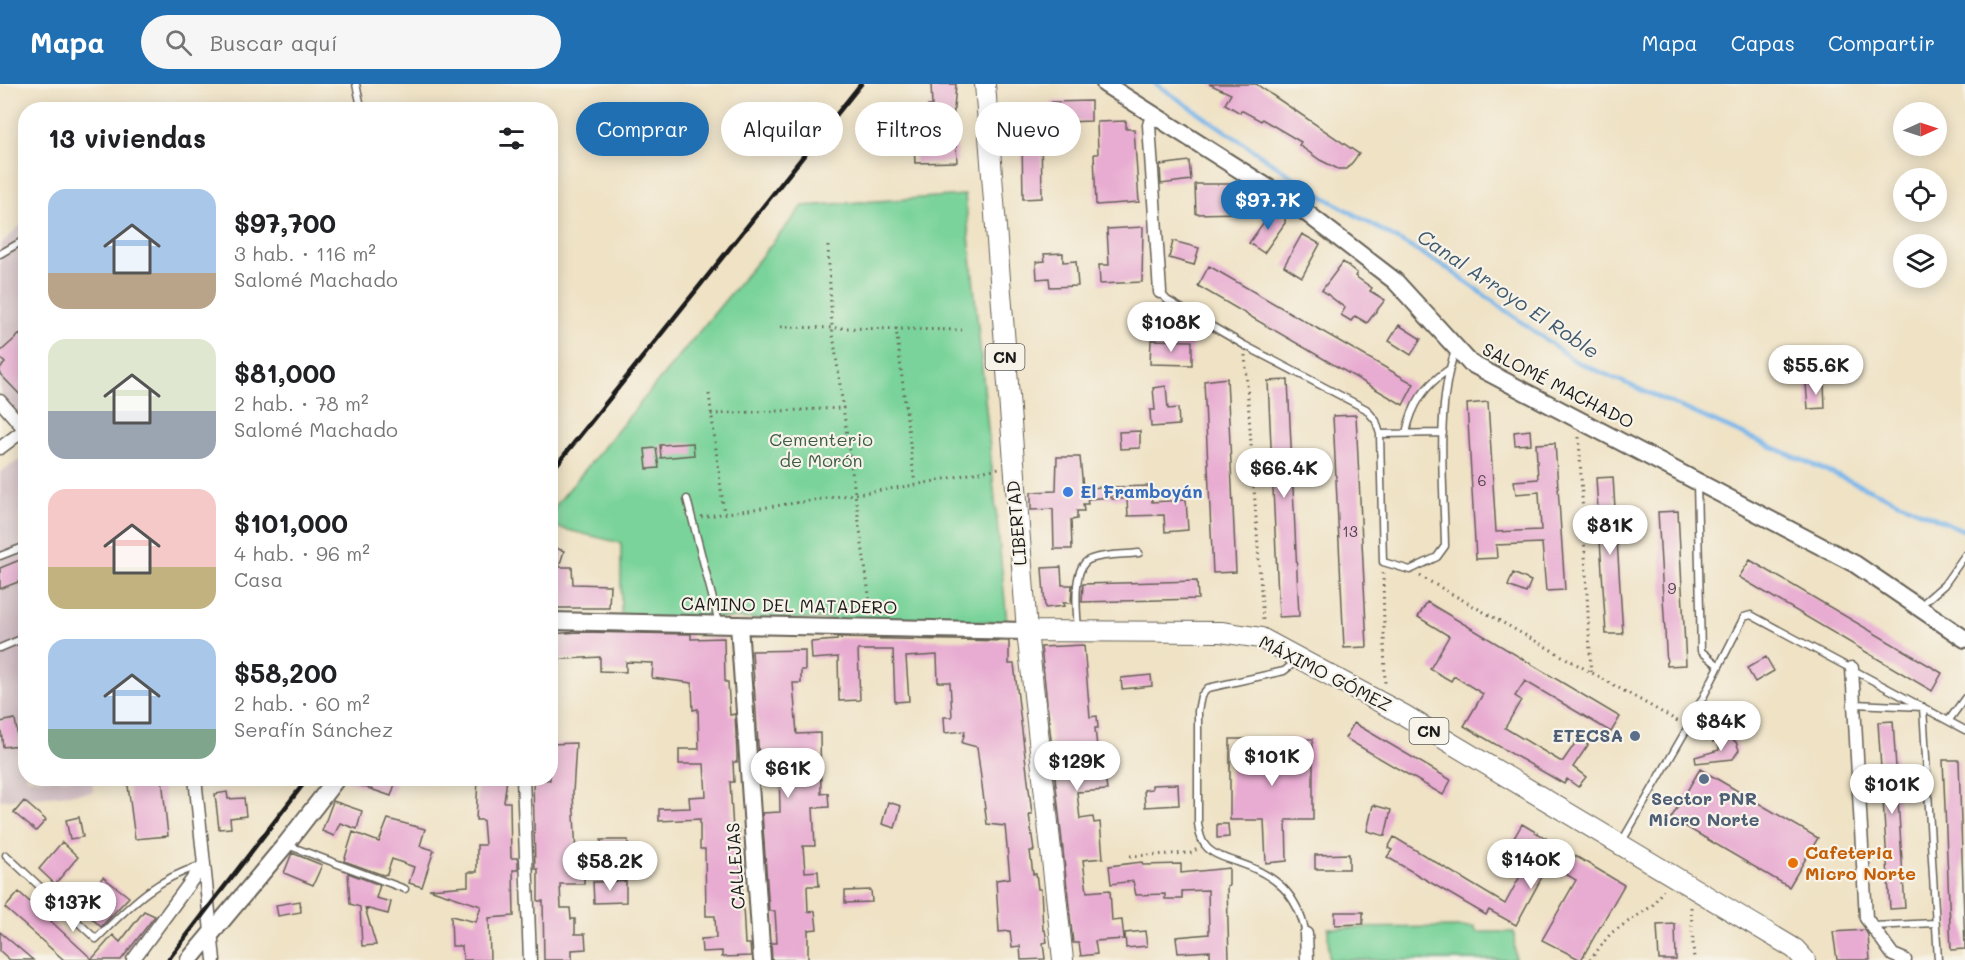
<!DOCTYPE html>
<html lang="es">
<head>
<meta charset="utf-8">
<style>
	body { margin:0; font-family:Mali,sans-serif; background:#f6f6f6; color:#202124; height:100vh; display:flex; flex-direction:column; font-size:22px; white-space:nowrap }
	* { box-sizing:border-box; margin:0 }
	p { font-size:20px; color:#757577 }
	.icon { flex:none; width:33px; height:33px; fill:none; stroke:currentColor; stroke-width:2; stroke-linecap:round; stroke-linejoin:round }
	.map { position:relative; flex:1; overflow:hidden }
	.details { position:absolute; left:18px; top:18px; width:540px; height:684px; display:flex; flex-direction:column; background:#fff; border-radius:24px; box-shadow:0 3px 15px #0003 }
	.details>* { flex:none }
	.guide { position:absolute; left:576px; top:18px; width:570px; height:54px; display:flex; gap:12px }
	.needle { width:39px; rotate:87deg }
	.tools { position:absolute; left:1893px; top:18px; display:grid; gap:12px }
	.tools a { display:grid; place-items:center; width:54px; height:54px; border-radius:50%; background:#fff; box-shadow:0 3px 15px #0003; font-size:30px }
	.price { position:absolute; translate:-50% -51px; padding:0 14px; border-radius:21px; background:#fff; color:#222; font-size:20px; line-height:39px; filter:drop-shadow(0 2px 3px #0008) }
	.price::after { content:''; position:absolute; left:50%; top:36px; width:18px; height:14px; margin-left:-9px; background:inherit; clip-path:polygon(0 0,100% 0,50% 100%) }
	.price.current { background:#1f6fb2; color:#fff }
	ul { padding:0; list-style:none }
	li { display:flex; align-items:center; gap:18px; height:150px; padding:0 30px }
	li span { display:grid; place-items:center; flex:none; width:168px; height:120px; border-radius:18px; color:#555 }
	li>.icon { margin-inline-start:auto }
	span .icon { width:72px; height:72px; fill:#fffc; stroke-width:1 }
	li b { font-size:26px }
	h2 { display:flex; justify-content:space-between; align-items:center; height:72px; padding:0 30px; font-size:26px }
	.chip { padding:0 21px; border-radius:27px; background:#fff; box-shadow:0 3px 15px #0003; font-size:21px; line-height:54px }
	.chip.current { background:#1f6fb2; color:#fff }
	header { display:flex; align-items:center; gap:36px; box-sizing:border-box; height:84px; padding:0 30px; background:#1f6fb2; color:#fff }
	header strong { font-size:28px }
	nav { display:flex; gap:33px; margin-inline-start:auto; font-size:21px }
	.search { width:420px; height:54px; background:#f6f6f6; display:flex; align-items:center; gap:15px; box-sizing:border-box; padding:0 21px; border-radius:33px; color:#757577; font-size:22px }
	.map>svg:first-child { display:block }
	.industrial { fill:#d2bec5 }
	.green { fill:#79d39a; stroke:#4a785b; stroke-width:1.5 }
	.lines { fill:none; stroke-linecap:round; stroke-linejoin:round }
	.stream { stroke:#77b5ea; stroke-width:4.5 }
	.building { fill:#e8abd1 }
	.lane-casing { stroke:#666157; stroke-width:9 }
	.street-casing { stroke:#666157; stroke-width:15 }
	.secondary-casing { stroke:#666157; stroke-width:20 }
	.primary-casing { stroke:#666157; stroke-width:22 }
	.path { stroke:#666157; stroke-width:3; stroke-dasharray:1.5 4.5; stroke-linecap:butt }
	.lane { stroke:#fff; stroke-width:6 }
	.street { stroke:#fff; stroke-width:12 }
	.secondary { stroke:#fff; stroke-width:16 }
	.primary { stroke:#fff; stroke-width:20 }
	.rail { stroke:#1c1c1c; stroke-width:4.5 }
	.shop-dot { fill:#3f7fe0; stroke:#f7f3e8; stroke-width:2 }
	.service-dot { fill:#5c6f8a; stroke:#f7f3e8; stroke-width:2 }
	.food-dot { fill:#e8710a; stroke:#f7f3e8; stroke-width:2 }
	.labels { text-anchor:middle; stroke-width:4.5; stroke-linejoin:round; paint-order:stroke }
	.number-label { font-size:15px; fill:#4f4049 }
	.shield { fill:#f7f3e8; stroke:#5e5c59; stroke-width:1.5 }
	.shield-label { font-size:16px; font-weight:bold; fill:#1c1c1c }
	.street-label { font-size:18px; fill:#1c1c1c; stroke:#f7f3e8 }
	.park-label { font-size:18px; fill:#3d5c48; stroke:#f7f3e8 }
	.shop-label { font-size:18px; font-weight:bold; fill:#366cbe; stroke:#f7f3e8; text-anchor:start }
	.service-label { font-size:18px; font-weight:bold; fill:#4e5e75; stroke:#f7f3e8; text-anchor:end }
	.food-label { font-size:18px; font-weight:bold; fill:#c56008; stroke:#f7f3e8; text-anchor:start }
	.water-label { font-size:20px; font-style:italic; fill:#40596e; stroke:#f7f3e8 }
</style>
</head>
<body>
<header>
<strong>Mapa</strong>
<div class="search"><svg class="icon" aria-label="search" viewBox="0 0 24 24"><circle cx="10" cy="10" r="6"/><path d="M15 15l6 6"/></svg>Buscar aquí</div>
<nav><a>Mapa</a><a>Capas</a><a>Compartir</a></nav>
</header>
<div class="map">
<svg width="1965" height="876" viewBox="0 0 1965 876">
	<rect width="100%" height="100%" fill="#f7f3e8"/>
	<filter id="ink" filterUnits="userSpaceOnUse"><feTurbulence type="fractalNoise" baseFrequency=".0167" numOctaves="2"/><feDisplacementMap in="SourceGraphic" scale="12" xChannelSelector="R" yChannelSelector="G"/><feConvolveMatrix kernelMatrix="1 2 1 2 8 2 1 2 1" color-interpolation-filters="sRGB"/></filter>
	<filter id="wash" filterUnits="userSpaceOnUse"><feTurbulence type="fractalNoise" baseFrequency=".008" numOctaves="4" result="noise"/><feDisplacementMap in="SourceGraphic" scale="24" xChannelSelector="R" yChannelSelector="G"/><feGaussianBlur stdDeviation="1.35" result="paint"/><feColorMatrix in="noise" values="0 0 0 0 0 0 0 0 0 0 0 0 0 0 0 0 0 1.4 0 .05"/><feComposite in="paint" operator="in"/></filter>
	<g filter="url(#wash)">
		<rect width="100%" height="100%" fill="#efe2c5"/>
		<path class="industrial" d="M25,137V342L0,310V161Z
			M20,376L26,383V694L92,695L93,708L0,716V388Z"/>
		<path class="green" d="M965,111L1007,538L621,533V459L551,442V427L803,122Z
			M1475,843L1476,848H1514L1515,876H1329L1328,844Z"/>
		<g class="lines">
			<path class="stream" d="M1156,0L1312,106L1450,186L1575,277L1965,447"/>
		</g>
		<g id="blocks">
			<path class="building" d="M931,0H956L953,37L938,36L925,50L928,22H932Z
				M1209,0H1256L1359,70L1347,85H1338L1320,76L1299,61L1301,58L1262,35L1261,37L1241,26L1240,29L1225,20L1231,10Z
				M1091,17V37L1041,39L1042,114L1023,115L1022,57H1028V41L1021,40V25L1053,24L1052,18Z
				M1126,37V45H1134L1139,118L1096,121L1094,70H1098L1097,38Z
				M956,59L957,78L915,79L914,60Z
				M1189,77L1191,96L1161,100L1160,81Z
				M1195,100H1239V129L1196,130Z
				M1273,125L1285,134V139L1264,169L1249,159Z
				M1143,143L1142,198L1100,200L1099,181H1109L1107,145Z
				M1302,150L1320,160L1302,193L1284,182Z
				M1173,157L1199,164L1194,181L1169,174Z
				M1063,169V178L1076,177L1078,202L1050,203L1049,194L1037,195L1036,178L1045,177L1044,170Z
				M1343,178L1357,189L1355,192L1372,204L1370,207L1385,216L1367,239L1355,232L1351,237L1341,231L1345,224L1322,206Z
				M1209,182L1414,300L1403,321L1198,202Z
				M1399,241L1421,255L1411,271L1389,257Z
				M20,250L26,257V317L0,290V284L5,279L0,274V268Z
				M1151,256L1192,257V281L1150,280Z
				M1227,294L1236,488L1213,489L1204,297Z
				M1288,296L1299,532L1279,533L1268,297Z
				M1824,299L1825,324L1808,325L1806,300Z
				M1166,302L1168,325L1178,324L1179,341L1151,343L1150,326H1155L1153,304Z
				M1488,318L1496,448L1541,446L1539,408L1516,410L1514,397L1538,395L1536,360L1555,359L1565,506L1546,507L1542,459L1496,461L1497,474L1476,475L1467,320Z
				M1356,331L1367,563L1344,564L1333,332Z
				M1530,346L1531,360L1515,361L1514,348Z
				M1140,347V364L1120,365L1119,348Z
				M693,359L694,371L661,374L660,361Z
				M656,364L659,384L647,385L645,365Z
				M1057,373H1080L1083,404L1111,403L1112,413L1087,415L1088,420H1083L1084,427H1077V435L1071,436L1072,465H1054L1053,425L1031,426V408L1056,407Z
				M1613,393L1623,550H1606L1596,394Z
				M1151,402L1152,418L1186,416L1188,446L1165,448L1164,431L1128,432L1127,415H1112L1111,403Z
				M1678,427L1686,581L1667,582L1658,428Z
				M550,462L564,467L559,483H572L573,500L610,501L609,524H550Z
				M22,475L26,495L0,505V484Z
				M1750,476L1942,589L1932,607L1739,493Z
				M1061,483L1062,501H1072L1071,519H1063L1064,522L1045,524L1042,484Z
				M1513,489L1531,497L1526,509L1508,502Z
				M1197,497L1198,515L1082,518L1083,500Z
				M1427,518L1620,633L1611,648L1525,597L1515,612L1521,616L1505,644L1560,677H1563L1578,655L1588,661L1573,683L1586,693L1578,703L1567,695L1564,700L1464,642L1483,610L1454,592L1451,597L1430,585L1449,552L1418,533Z
				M579,548L691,550V555L724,554L725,598H728L730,631L735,630L737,670V678H733L734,698H730L733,746H739L745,860H750L751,872L722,873V867L702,868L701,855L716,854L715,832H706L705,765H700V735L659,737V725L690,724L689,713L706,712L704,680H679V665H699L698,625L693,626L692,599L652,594L653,579L626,578V588L600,587V573L550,576V550Z
				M837,554L1009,557V580H1014L1032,730H1029L1034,767H1030L1033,790H1036L1038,805H1041L1043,846H1045L1047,858L1043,859L1045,875L1021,876L1020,862L1012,863L1010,847L999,848L996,796L1010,794L1005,742L987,740L977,663L962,659L965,647L945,649L944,633H952L950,598H938L937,571L906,573L909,617L895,618L893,566H858L860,616L839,617L838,573L812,575L811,558L837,556Z
				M1084,561L1090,633L1097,632L1098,644H1095L1097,663H1090L1092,690L1105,689L1107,706L1077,708L1080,735L1093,733L1094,739L1100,738L1103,774L1083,776L1087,808L1110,806L1112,837L1122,836L1124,855L1095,857L1097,870L1081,872L1079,859H1073L1041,563Z
				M805,566V586H801V599H793L797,650L820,649L821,710L828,709L829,723L813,724L815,762H803L805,788L818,787L819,802H807L808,828L815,827L817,845L808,846V876H772L771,859H777L775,827H769L762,729L780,728L779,681L772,682L771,674L759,675L752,567Z
				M1766,573L1774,587L1755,598L1747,584Z
				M1151,591L1152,602L1122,605L1121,594Z
				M15,635L19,661L3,663L0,638Z
				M1893,637L1905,824L1890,825L1878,638Z
				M1354,639L1451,696L1443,711L1345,654Z
				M1720,648L1736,658L1739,666L1733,675L1696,679L1695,673L1719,666V661L1722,659Z
				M1230,655H1313V736H1286L1287,777L1266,779L1264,736H1230Z
				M576,659L573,709L576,772L584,771V800H560L561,824H570L571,835H575V850H585L586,865L572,866V876H544L543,817H538V785H535L533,695L550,696V660Z
				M1943,676H1959L1965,865L1951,866Z
				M1700,685L1818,754L1789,803L1671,734Z
				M127,694H162L168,752L135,755Z
				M347,694H378L395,700L391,712L347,697Z
				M478,694H507L504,718H510L511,774H518V786H513L514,832L489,834L490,876H463L462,862H452L451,832L476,838L481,822L429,805L468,802V788H477V761H485L483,736H476Z
				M1178,700L1179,721L1145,723L1144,706L1152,705V701Z
				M227,708L228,715L244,714L246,732L230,734L231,744L219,745L215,710Z
				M24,717L46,736L36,747L14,729Z
				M333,717L362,727L357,745L340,739L334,752L322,747Z
				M888,718L901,722L895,744L882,740Z
				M1373,721L1391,726L1385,752L1367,747Z
				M79,733L83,753L70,755L66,736Z
				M388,735L425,745L420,762L434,766L422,803L409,799L414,783L392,775L387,790L383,791L344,777L353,748L379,758Z
				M1217,740H1228L1229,753L1217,754Z
				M1522,740L1624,801L1581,876L1542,856L1576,796L1549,780L1516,841L1489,826L1486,831L1387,773L1392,766L1388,764L1394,753L1505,820L1533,768L1513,756Z
				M601,756H628V769H601Z
				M62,758L78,773L55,800L39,785Z
				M292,769L322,781L313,801L284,789Z
				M1349,770V785H1315V771Z
				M1142,778L1143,781L1181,780V789L1229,784V801L1227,802L1229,876H1210V867L1178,869L1176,853L1209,850L1208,806L1182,807V815H1165V810L1136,811L1133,797L1111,800L1109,782Z
				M348,789L380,801L376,814L391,818L388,830L365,824L376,861L362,862L360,823L350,820Z
				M103,793L129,813L101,843L79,822Z
				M626,797V818L594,819L593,798Z
				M871,806L872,818L845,819V807Z
				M19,808L92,875L113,851L120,858L144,827L155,832L121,876H64L5,824Z
				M300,817L301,828L278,832L276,821Z
				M1335,828H1363V840L1335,841Z
				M1675,840L1676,876H1659L1657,841Z
				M1865,846L1868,851L1870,876H1837L1833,848Z
				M1145,847L1147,862L1126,864L1125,849Z
				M0,848L33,876H10L0,867Z"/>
		</g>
	</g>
	<g filter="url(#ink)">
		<use href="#blocks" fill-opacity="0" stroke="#666157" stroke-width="1.5"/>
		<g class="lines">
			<g class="lane-casing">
				<path id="lane" d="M356,0L360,18L358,26
					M0,170L26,155
					M1160,208L1167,216L1244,261L1366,325L1376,337L1380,350L1383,478L1410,486L1437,473L1445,462C1444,401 1435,324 1455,267
					M1406,349C1412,321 1424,302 1448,286
					M1380,350L1443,349
					M1697,399L1701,567L1719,582
					M687,415L719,539
					M0,472L26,462
					M1921,521L1944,501L1965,471
					M1078,546C1077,529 1071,481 1091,475C1106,470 1124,471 1139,469
					M0,564L26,553
					M1298,576L1284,587L1208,604L1201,612L1198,627V739C1199,747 1200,755 1205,761C1212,771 1226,774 1237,778C1276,791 1297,809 1306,850
					M1854,620L1923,623L1938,876
					M1949,636L1965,614
					M1621,759L1688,643L1744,533L1751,531L1965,646
					M287,761L405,805
					M6,771L96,855C131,821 152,797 199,782
					M1873,842L1935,839"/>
			</g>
			<g class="street-casing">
				<path id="street" d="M1153,29L1149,41L1160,208
					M0,317L26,347
					M0,364L24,346
					M1852,584L1866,834L1893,871L1905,876
					M195,694L214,876
					M523,694L530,876
					M1306,850L1307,876
					M133,876L203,781"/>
			</g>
			<g class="secondary-casing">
				<path id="secondary" d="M1105,0L1300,124L1395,197L1470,279L1855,480L1965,555
					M550,537L1027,547
					M739,541L762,876
					M189,876L286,760L337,694"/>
			</g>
			<g class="primary-casing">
				<path id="primary" d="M985,0L1027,547L1063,876
					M1027,547L1221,548L1261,554L1404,631L1795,865L1805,876"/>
			</g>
			<path class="path" d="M828,162L832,243L870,518
				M781,243L962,246
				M896,244L915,401
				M1245,271L1263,537
				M709,310L724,429
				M711,330L844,324
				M1579,353L1591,588
				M701,433L915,401L999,384
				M1383,489L1385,602
				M1420,492L1681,639
				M1697,648L1719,661
				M1130,772L1191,769L1197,765
				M1691,823L1694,876
				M1590,876L1611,849L1652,822L1663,806"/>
			<use href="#lane" class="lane"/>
			<use href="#street" class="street"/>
			<use href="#secondary" class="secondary"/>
			<use href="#primary" class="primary"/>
			<path class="rail" d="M550,389L861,0
				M168,876L308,694"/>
		</g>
	</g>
	<circle class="shop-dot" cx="1068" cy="408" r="6"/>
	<g class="service-dot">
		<circle cx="1635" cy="652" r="6"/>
		<circle cx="1704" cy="695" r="6"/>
	</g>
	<circle class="food-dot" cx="1793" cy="779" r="6"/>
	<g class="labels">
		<g class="number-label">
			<text x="1482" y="402">6</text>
			<text x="1350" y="453">13</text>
			<text x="1672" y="510">9</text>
		</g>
		<g class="shield">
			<rect x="985.5" y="260" width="39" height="26" rx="4.5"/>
			<rect x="1409.5" y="634" width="39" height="26" rx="4.5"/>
		</g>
		<g class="shield-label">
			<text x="1005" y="279">CN</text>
			<text x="1429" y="653">CN</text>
		</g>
		<g class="street-label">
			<text transform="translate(1558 302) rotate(27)" y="6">SALOMÉ MACHADO</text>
			<text transform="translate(1017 439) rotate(-95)" y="6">LIBERTAD</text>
			<text transform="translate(789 522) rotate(1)" y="6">CAMINO DEL MATADERO</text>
			<text transform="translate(1325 590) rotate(27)" y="6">MÁXIMO GÓMEZ</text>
			<text transform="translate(736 782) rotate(-94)" y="6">CALLEJAS</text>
		</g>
		<g class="park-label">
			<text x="821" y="362">Cementerio<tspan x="821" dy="21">de Morón</tspan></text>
		</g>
		<g class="shop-label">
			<text x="1080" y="414">El Framboyán</text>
		</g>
		<g class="service-label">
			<text x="1623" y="658">ETECSA</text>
			<text x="1704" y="721" text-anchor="middle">Sector PNR<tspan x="1704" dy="21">Micro Norte</tspan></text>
		</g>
		<g class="food-label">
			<text x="1805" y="775">Cafeteria<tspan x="1805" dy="21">Micro Norte</tspan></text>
		</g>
		<g class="water-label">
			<text transform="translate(1508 210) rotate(34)" y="7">Canal Arroyo El Roble</text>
		</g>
	</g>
</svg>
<div class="tools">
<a><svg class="needle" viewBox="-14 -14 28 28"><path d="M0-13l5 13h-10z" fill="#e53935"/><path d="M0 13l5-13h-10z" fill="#757577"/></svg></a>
<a><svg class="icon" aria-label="locate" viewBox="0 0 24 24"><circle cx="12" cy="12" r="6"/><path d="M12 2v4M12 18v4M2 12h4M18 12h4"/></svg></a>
<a><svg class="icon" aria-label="layers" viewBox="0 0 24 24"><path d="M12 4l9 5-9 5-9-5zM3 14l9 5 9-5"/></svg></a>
</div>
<b class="price current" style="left:1268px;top:147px">$97.7K</b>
<b class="price" style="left:1171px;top:269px">$108K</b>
<b class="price" style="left:1816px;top:312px">$55.6K</b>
<b class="price" style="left:1284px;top:415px">$66.4K</b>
<b class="price" style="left:1610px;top:472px">$81K</b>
<b class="price" style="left:1721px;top:668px">$84K</b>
<b class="price" style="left:1272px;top:703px">$101K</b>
<b class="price" style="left:1077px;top:708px">$129K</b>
<b class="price" style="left:788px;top:715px">$61K</b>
<b class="price" style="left:1892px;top:731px">$101K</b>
<b class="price" style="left:1531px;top:806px">$140K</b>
<b class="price" style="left:610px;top:808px">$58.2K</b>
<b class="price" style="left:73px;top:849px">$137K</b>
<div class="guide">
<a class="chip current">Comprar</a>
<a class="chip">Alquilar</a>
<a class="chip">Filtros</a>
<a class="chip">Nuevo</a>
</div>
<section class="details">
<h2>13 viviendas<svg class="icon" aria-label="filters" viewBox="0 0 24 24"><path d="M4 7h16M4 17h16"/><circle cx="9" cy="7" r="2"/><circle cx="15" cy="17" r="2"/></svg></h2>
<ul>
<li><span style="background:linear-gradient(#a9c7e8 70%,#b9a48a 0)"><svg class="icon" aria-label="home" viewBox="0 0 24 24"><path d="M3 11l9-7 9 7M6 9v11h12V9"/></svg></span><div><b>$97,700</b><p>3 hab. · 116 m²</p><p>Salomé Machado</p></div></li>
<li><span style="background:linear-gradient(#dfe7d0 60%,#9aa5b1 0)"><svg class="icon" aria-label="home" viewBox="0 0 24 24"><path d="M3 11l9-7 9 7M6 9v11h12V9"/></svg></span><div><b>$81,000</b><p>2 hab. · 78 m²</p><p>Salomé Machado</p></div></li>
<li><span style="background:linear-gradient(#f6c9c9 65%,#c2b280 0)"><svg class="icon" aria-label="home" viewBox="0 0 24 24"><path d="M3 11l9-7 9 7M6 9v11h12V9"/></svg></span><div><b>$101,000</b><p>4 hab. · 96 m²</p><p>Casa</p></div></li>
<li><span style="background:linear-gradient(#a9c7e8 75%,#7fa58c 0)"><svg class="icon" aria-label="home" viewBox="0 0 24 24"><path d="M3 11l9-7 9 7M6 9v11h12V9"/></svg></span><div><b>$58,200</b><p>2 hab. · 60 m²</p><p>Serafín Sánchez</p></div></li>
</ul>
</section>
</div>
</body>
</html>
